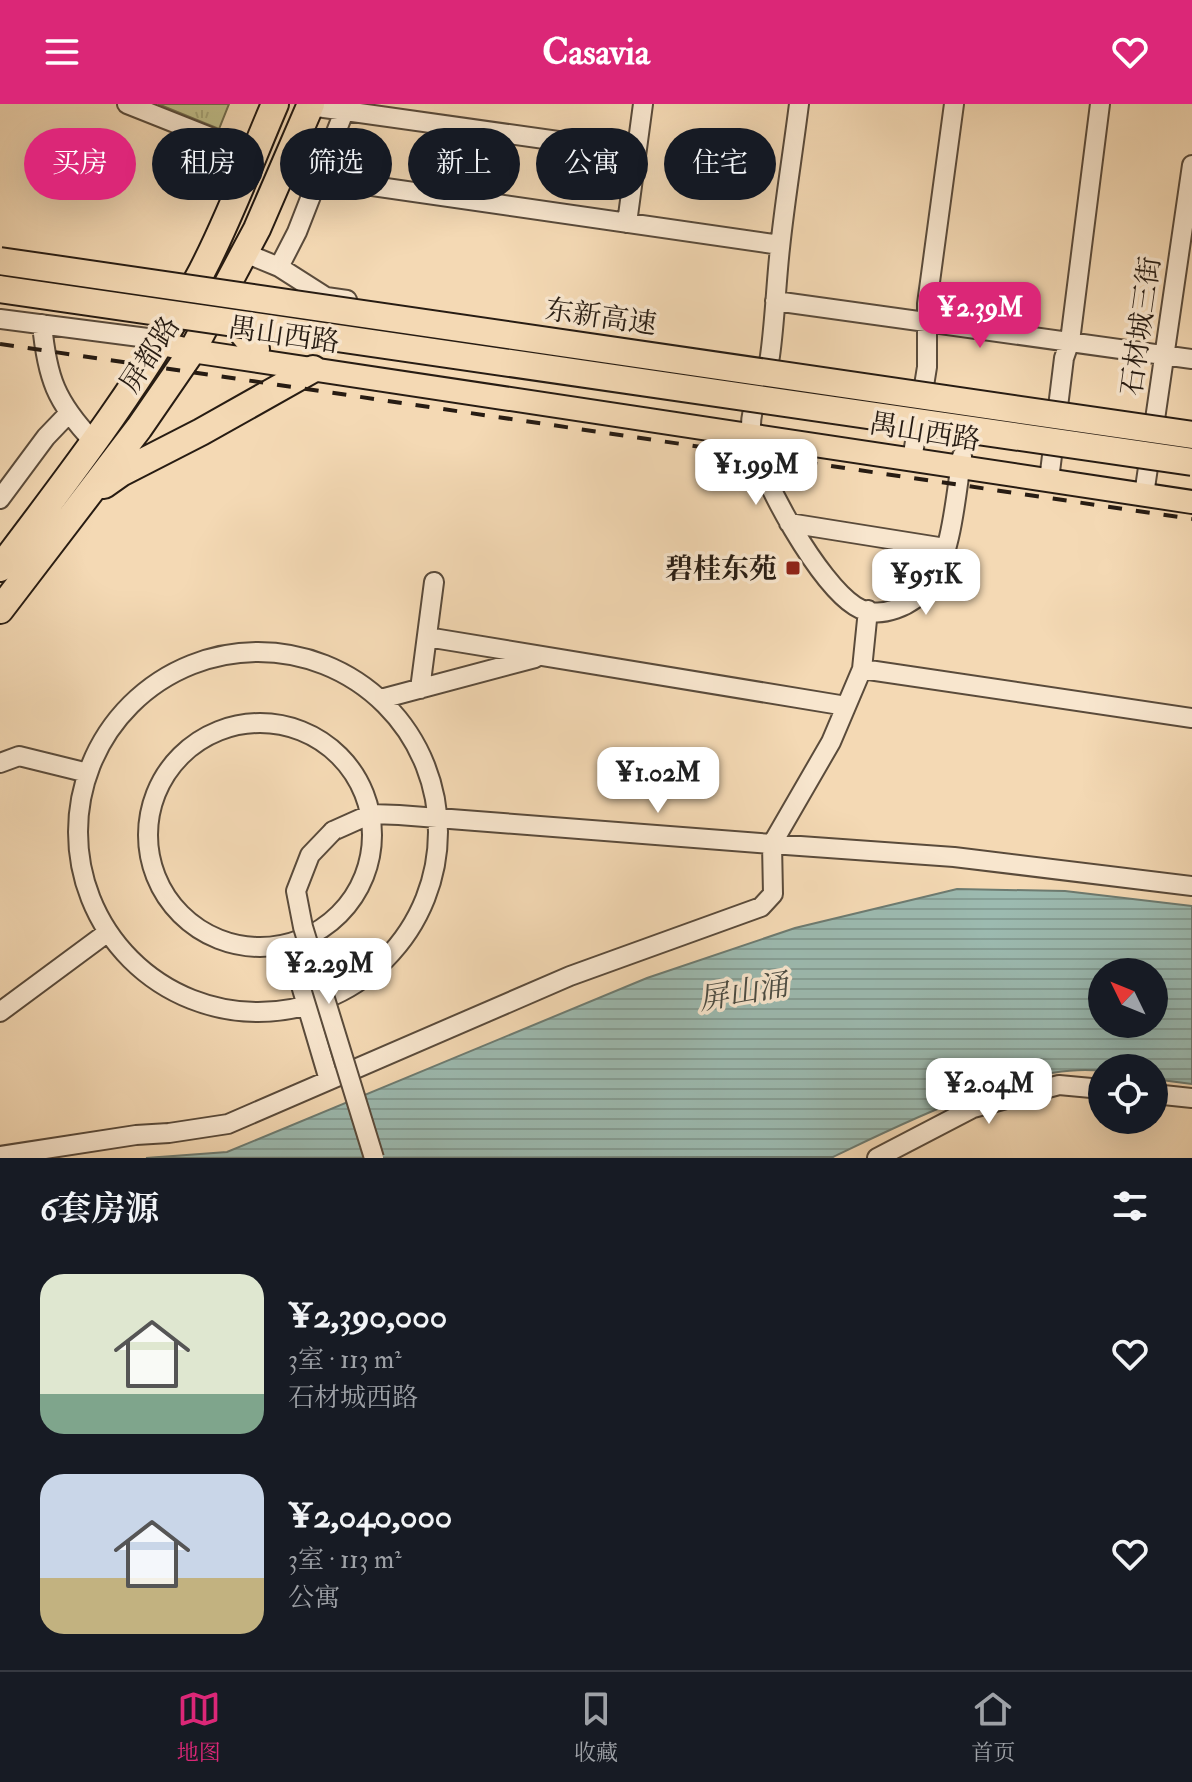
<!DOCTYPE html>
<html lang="zh">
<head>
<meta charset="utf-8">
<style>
	body { margin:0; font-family:"IM FELL Double Pica","Noto Serif SC",serif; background:#242831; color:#f1f3f6; height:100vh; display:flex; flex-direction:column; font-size:30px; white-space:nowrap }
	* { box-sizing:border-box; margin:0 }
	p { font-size:26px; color:#9ea1a6 }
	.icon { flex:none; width:44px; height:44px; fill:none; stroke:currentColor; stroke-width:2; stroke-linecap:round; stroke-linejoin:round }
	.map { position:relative; height:1054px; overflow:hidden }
	.side { display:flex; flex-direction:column; background:#171b24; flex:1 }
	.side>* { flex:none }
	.guide { position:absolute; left:24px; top:24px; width:1144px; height:72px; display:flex; gap:16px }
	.needle { width:52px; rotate:313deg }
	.fabs { position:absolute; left:1088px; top:854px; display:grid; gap:16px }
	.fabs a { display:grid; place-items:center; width:80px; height:80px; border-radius:50%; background:#171b24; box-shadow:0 8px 32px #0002; font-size:40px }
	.price { position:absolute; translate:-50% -68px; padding:0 18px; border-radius:16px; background:#fff; color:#222; font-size:26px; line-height:52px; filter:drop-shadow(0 2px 4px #0008) }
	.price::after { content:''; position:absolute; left:50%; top:48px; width:24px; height:18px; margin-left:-12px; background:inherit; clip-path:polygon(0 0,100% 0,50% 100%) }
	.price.selected { background:#db2777; color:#fff }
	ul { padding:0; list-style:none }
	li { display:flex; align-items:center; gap:24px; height:200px; padding:0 40px }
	li span { display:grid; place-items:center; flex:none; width:224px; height:160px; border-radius:24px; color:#555 }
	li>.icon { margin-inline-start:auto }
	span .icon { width:96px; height:96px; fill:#fffc; stroke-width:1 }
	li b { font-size:34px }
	h2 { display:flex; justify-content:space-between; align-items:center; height:96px; padding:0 40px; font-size:34px }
	.pill { padding:0 28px; border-radius:36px; background:#171b24; box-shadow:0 8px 32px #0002; font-size:28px; line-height:72px }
	.pill.selected { background:#db2777; color:#fff }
	header { display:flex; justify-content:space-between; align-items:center; height:104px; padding:0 40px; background:#db2777; color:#fff; font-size:36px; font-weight:800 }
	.menu { display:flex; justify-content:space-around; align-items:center; height:112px; border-top:2px solid #363941; background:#171b24; font-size:22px; color:#9ea1a6 }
	.menu a { display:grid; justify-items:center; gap:4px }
	.menu .selected { color:#db2777 }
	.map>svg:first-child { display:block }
	.grass { fill:url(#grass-tufts); stroke:#746d4e; stroke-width:2 }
	.water { fill:url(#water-rules); stroke:#6d7b71; stroke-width:2; fill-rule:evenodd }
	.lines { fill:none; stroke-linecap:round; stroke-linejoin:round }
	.minor-casing { stroke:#5a4b3b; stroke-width:22 }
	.major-casing { stroke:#271c13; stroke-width:26 }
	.highway-casing { stroke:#271c13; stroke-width:30 }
	.minor { stroke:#f8e6ce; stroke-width:18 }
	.major { stroke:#f4d9b4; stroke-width:22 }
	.highway { stroke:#f4d9b4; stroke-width:26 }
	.rail { stroke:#271c13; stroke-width:4; stroke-dasharray:14 14; stroke-linecap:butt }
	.minor-bridge-casing { stroke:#5a4b3b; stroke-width:22; stroke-linecap:butt }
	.highway-bridge-casing { stroke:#271c13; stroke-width:30; stroke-linecap:butt }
	.minor-bridge { stroke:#f8e6ce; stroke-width:18 }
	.highway-bridge { stroke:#f4d9b4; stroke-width:26 }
	.poi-dot { fill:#8f2418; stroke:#f8e6ce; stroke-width:3 }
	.labels { text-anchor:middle; stroke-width:7; stroke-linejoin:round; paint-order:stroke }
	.street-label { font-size:28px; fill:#271c13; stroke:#f8e6ce }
	.poi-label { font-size:28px; font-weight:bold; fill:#271c13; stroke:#f8e6ce; text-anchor:end }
	.water-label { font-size:30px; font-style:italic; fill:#4a4b42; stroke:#f8e6ce }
</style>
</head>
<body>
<header><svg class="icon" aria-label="menu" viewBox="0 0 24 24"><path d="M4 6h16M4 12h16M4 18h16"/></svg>Casavia<svg class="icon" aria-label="heart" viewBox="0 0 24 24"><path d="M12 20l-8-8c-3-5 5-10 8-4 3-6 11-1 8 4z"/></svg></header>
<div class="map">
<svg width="1192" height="1054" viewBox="0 0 1192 1054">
	<defs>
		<pattern id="grass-tufts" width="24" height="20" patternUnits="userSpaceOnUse" patternTransform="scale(2)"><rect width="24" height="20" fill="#c1be89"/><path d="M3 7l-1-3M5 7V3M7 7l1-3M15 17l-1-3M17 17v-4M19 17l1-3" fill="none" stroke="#a6a375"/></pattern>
		<pattern id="water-rules" width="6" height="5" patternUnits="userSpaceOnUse" patternTransform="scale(2)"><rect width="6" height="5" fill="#9cbab0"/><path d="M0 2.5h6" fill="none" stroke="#869f96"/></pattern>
	</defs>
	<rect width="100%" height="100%" fill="#f4d9b4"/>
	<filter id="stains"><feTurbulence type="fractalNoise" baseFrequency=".0025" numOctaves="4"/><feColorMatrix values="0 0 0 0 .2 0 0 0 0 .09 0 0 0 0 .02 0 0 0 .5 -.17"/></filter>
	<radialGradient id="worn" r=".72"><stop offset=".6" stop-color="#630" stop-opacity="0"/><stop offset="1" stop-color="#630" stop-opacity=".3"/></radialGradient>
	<path class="grass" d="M158,0H229L219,25Z"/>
	<path class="water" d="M957,785L1065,787L1192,802V980L1154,975V964H1102V967C1026,957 902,1020 833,1053L146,1054L227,1048L647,874L795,824ZM1102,868H1154V920H1102Z"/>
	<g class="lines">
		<g class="minor-casing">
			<path id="minor" d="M127,0L253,50
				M799,0C793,48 785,96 780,144C776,180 775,216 770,252C766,281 746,303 752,334C761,377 819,479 855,502C880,518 914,501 930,480C952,452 956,388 962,352
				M310,2L636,48
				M282,69L780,141
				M627,119L643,0
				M245,149L279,163L326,193L347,196
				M279,163L297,128L347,0
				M775,197L1192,255
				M0,215L163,236
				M42,220C47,274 56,298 93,337
				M912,356L927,263V200L954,0
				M1049,376L1064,254L1070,237L1100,0
				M1144,391L1192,61
				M0,395L46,333L69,309
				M789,419L945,444
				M427,533L846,602
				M78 728a180 180 0 1 1 360 0a180 180 0 1 1-360 0Z
				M862,565L1192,614
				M420,585L434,478
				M381,595L535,554
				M148 731a112 112 0 1 1 224 0a112 112 0 1 1-224 0Z
				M0,659L19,652L88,669
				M333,727L371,710L399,711L772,740L831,638L862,565L868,506
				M289,841L329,976
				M0,908L108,828
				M1154,990L1192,994
				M0,1052L136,1031L169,1029L228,1020L570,872L761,803L773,790L772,740L954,753L1192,782
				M877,1054L973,1004L1059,981L1102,985"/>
		</g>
		<g class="major-casing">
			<path id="major" d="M163,236L168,241L192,247L1192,398"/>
		</g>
		<g class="highway-casing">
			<path id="highway" d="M230,205L236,221L256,245
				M104,381L121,369L201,328L313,265
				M0,464C72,369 146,273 202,167C230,113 251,56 275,0
				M0,506L139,324L192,247L257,125L311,0"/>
		</g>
		<use href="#minor" class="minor"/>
		<use href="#major" class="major"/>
		<use href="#highway" class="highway"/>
		<path class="rail" d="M0,240L1192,415"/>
		<g class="minor-bridge-casing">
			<path id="minor-bridge" d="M333,727L310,751L296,787L303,823L374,1054"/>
		</g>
		<g class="highway-bridge-casing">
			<path id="highway-bridge" d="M0,157L1192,331
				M0,185L1192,358"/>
		</g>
		<use href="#minor-bridge" class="minor-bridge"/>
		<use href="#highway-bridge" class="highway-bridge"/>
	</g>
	<rect class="poi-dot" x="785" y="456" width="16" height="16" rx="4"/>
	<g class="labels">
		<g class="street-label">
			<text transform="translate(601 212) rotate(8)" y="10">东新高速</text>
			<text transform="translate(1140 222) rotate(-82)" y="10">石材城三街</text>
			<text transform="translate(284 230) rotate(8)" y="10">禺山西路</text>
			<text transform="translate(149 250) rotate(-57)" y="10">屏都路</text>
			<text transform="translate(925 327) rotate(9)" y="10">禺山西路</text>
		</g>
		<g class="poi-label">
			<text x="777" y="474">碧桂东苑</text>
		</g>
		<g class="water-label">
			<text transform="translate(743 888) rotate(-10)" y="10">屏山涌</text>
		</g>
	</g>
	<rect width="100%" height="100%" filter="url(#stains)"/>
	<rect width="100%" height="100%" fill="url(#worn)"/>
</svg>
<div class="fabs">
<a><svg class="needle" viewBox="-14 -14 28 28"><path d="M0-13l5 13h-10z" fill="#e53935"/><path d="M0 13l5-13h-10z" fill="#9ea1a6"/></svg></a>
<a><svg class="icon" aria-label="locate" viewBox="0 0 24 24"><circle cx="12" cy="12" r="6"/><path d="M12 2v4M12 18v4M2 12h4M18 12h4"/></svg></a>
</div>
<b class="price selected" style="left:980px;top:246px">¥2.39M</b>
<b class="price" style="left:756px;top:403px">¥1.99M</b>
<b class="price" style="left:926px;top:513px">¥951K</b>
<b class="price" style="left:658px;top:711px">¥1.02M</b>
<b class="price" style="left:329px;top:902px">¥2.29M</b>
<b class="price" style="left:989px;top:1022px">¥2.04M</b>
<div class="guide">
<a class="pill selected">买房</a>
<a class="pill">租房</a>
<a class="pill">筛选</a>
<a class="pill">新上</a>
<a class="pill">公寓</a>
<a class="pill">住宅</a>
</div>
</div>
<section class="side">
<h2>6套房源<svg class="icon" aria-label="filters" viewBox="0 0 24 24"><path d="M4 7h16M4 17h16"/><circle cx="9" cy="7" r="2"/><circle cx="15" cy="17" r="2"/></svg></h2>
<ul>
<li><span style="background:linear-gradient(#dfe7d0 75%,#7fa58c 0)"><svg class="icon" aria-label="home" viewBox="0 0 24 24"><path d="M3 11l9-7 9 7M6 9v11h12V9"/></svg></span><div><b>¥2,390,000</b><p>3室 · 113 m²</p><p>石材城西路</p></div><svg class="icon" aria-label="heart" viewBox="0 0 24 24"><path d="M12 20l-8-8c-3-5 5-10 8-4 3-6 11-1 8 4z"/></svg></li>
<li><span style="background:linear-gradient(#c9d6e8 65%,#c2b280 0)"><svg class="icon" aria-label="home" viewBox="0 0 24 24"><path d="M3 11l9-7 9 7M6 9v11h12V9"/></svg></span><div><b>¥2,040,000</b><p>3室 · 113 m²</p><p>公寓</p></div><svg class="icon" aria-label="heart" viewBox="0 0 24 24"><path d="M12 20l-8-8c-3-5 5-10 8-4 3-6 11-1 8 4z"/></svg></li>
</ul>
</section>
<nav class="menu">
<a class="selected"><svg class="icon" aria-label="map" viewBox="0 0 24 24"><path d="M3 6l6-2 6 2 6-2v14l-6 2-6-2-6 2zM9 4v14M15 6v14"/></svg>地图</a>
<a><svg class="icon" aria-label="saved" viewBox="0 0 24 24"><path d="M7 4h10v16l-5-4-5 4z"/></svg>收藏</a>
<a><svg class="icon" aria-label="home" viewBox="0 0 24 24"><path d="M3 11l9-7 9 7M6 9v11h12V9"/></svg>首页</a>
</nav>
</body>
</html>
